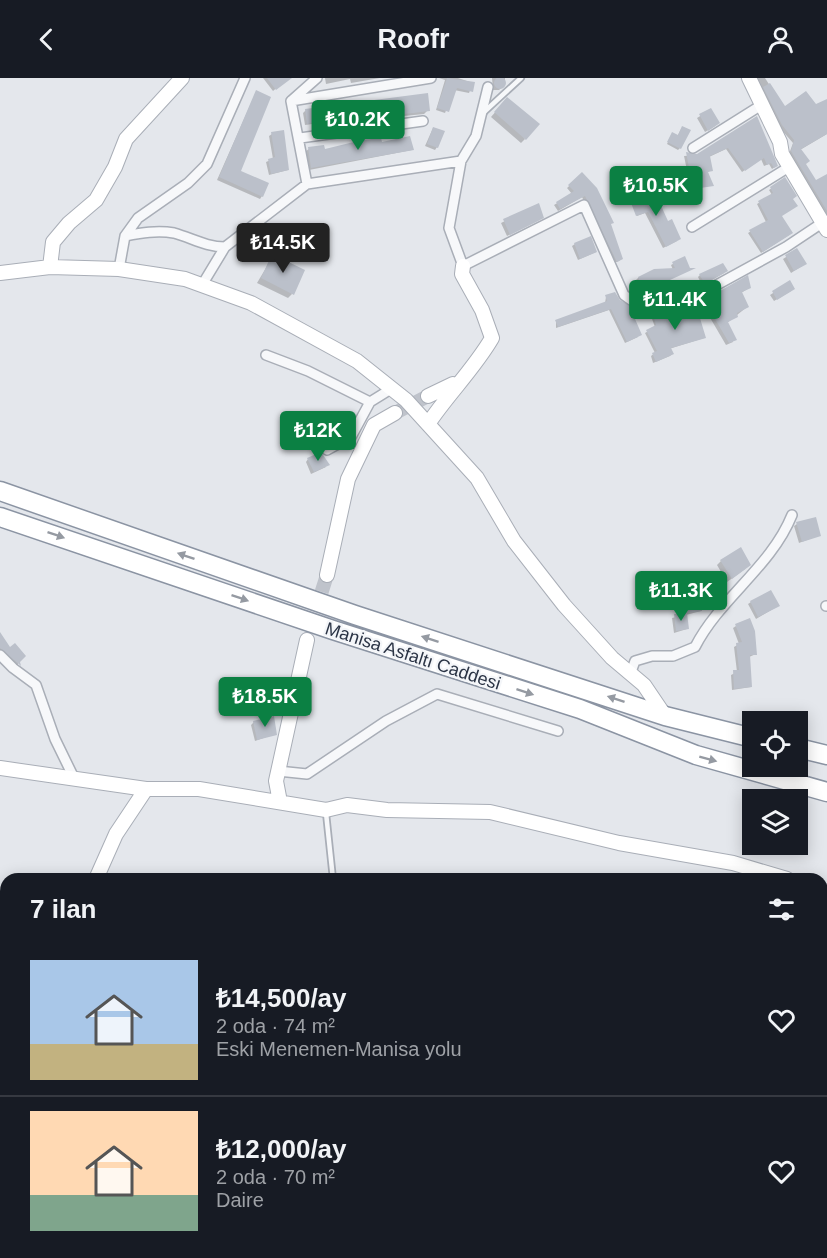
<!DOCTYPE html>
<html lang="tr">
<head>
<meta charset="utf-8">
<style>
	body { margin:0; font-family:Helvetica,sans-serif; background:#20242c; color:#f1f3f6; height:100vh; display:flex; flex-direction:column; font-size:22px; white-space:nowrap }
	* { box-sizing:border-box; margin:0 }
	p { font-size:20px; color:#9ea1a6 }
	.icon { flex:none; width:33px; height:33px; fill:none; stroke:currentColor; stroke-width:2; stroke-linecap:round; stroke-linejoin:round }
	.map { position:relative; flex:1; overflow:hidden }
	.side { position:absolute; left:0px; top:795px; width:828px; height:386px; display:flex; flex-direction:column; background:#171b24; border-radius:18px 18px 0 0; box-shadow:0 3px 15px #0003 }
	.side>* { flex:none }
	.fabs { position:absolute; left:742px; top:633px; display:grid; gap:12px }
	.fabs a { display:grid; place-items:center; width:66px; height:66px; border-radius:0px; background:#171b24; box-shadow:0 3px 15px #0003; font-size:30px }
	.price { position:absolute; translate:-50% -51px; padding:0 14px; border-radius:6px; background:#0b8043; color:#fff; font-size:20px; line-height:39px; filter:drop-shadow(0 2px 3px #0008) }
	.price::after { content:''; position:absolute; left:50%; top:36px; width:18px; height:14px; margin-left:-9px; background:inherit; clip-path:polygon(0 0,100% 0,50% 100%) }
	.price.selected { background:#222; color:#fff }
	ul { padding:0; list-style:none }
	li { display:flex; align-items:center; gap:18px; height:150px; padding:0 30px }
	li+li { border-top:2px solid #363941 }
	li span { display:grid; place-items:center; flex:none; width:168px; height:120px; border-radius:0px; color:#555 }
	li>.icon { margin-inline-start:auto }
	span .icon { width:72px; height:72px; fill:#fffc; stroke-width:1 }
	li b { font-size:26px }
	h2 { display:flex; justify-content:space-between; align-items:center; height:72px; padding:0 30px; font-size:26px }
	header { display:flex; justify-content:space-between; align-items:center; height:78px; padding:0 30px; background:#171b24; font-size:27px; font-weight:700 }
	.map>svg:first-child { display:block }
	.shadow { fill:#0003 }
	.building { fill:#bbc0ca }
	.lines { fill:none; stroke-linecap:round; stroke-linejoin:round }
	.secondary-tunnel { stroke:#bfc3cb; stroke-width:14; stroke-dasharray:14 7; stroke-linecap:butt }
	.lane-casing { stroke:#a9aeb7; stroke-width:8 }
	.street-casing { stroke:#a9aeb7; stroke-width:12 }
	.secondary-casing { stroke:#a9aeb7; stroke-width:16 }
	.highway-casing { stroke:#8b94a3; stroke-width:21 }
	.lane { stroke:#f7f8fa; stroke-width:4.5 }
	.street { stroke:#f7f8fa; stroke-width:9 }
	.secondary { stroke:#fff; stroke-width:14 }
	.highway { stroke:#fff; stroke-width:18 }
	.rail { stroke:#7d8696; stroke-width:3; stroke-dasharray:3 6; stroke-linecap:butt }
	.oneway { fill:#959aa2 }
	.labels { text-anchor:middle; stroke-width:4.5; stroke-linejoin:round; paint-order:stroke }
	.street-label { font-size:18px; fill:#2b3445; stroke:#f4f6f9 }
</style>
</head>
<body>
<header><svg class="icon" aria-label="back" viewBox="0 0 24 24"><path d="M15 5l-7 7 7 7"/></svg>Roofr<svg class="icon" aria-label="person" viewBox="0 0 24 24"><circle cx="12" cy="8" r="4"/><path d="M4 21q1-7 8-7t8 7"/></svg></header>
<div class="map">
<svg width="827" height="1180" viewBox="0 0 827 1180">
	<rect width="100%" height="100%" fill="#e4e7ec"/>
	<path class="shadow" d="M263,0H288L273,13Z
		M325,0H380L351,5L350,1L326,6Z
		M439,0H458L473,5L469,15L454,12L445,35L436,32L445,2Z
		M492,0H505V7L499,12H493Z
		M756,0H765L785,31L815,27L827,22V56L800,72L805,87L816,104L827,97V138L789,76L793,65L780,50Z
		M256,14L239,94L262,118L260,121L217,102Z
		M503,25L525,61L521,65L491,39Z
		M306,32L427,33L424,36L394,39L393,35L305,47L303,35Z
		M710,32L715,48L705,54L697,40Z
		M757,40L775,89L772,91L769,86L764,88L761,81L742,94L726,71L709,79L711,92L706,95L712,107L691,112L684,78L697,77Z
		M433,50L437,69L435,72L425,68Z
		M681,51L680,70L678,72L667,66L671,58L677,59Z
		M272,56L288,92L269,97L266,84L273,81L269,58Z
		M381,66L412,72L309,92L306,73L309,71L324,72Z
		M581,97L610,147L621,181L619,183L614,185L582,119L558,133L554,127L572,116L567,110Z
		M785,101L781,138L789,157L761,175L748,155L766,144L757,126L772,117L769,112Z
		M630,118L647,128L677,163L663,170L645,135L637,138Z
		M538,127L539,142L507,158L501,145Z
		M575,166L596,174L578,182L572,168Z
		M797,172L802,188L791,195L783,181Z
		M273,178L292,216L288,220L257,205Z
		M684,180L668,202L665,217H642L636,202L638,200L655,193L673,192L671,187Z
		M722,187L724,195L702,207L698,199L700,197Z
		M747,200L749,210L741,215L747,229L727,245L733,264L726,267L702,226Z
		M790,204L791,213L774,223L770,217Z
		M606,219L630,235L638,259L625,265L609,232L556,250V243L605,225Z
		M654,239L704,260L669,271L672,276L670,278L653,285L651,278L655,275L645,255L655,249L652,241Z
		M308,381L326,389L311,396L306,384Z
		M797,446L820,457L799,465L794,448Z
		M721,483L745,491L727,504L717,487Z
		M686,519L701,533L686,537L687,551L674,555L672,540L685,537L683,521Z
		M751,524L778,528L756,541L748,526Z
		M736,548L756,576L749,579L751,609L732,612L731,597L737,594L734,569L739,566L733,550Z
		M0,556L18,584V589L0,575Z
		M254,644L275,656L255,663L251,647Z"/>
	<path class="building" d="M494 5a6 6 0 1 1 12 0a6 6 0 1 1-12 0Z
		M267,0H292L276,12Z
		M447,0L475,4L473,14L457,10L449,34L437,30Z
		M770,5L785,28L806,13L816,26L827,21V56L801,71L810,83L806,86L816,102L827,96V133L791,73L794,62L782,47L763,9Z
		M256,12L271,19L241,93L269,105L263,119L219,99Z
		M428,15L430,33L396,37L395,33L307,46L305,31Z
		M507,19L540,46L526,62L494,34Z
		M711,30L720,45L708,53L699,36Z
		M757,38L778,88L774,90L771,85L767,87L764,80L745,93L728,70L710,78L713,93L708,94L714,108L693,111L686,74L697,76Z
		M682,48L691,52L681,71L667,64L672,54L678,57Z
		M433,49L445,53L438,70L427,66Z
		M284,52L289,92L271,96L268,81L275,79L271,54Z
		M410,58L414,72L311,90L308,69L324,67L325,71L362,62L381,60L382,64Z
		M582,94L597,110L614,145L611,146L623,181L617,184L585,118L560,131L556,124L574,113L568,107Z
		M785,99L797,118L793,121L798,128L782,138L793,155L763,174L749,152L768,142L758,123L773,115L770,109Z
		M643,112L647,126L658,121L668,143L672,141L681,161L666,169L648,134L636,138L628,117Z
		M539,125L544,140L510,157L503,141Z
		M591,158L597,174L580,181L574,165Z
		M797,170L807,186L794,193L785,177Z
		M272,176L305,192L294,217L261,200Z
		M685,178L690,190H696L670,202L669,215H644L638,199L654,191L675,190L672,184Z
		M723,185L728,193L705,206L699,196Z
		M748,197L751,210L742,214L749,229L737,235L738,239L728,244L737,262L729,265L704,222Z
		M790,202L795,211L777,222L772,213Z
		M615,214L620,222L633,229L634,233L632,234L642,257L627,264L611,231L558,249L555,242L607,223L605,217Z
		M696,227L706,260L671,270L674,276L656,284L652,275L657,273L646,252L656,247L653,237L674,230L683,233Z
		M321,374L330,387L314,394L307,380Z
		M816,439L821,458L802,464L796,444Z
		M741,469L751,487L732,501L720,482Z
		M771,512L780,528L758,539L750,523Z
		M700,516L702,533L687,535L685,517Z
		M687,535L689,551L676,553L674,536Z
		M750,540L755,553L757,577H750L752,609L734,611L733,592H739L736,565L742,564L735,546Z
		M0,554L10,569L15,565L26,578L20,584L21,588L0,570Z
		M274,638L277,657L257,662L253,643Z"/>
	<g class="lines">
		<path class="secondary-tunnel" d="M395,335L428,318
			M309,554L327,497"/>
		<g class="lane-casing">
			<path id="lane" d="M483,35L521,0
				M326,735L333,801
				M157,1174L163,1180"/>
		</g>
		<g class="street-casing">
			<path id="street" d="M488,9L476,58L461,83L449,150L463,188L584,127L624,217L631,222H671L682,226L786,169L825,143
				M291,23L431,0
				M300,60L423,43
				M693,70L763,26
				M307,106L291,23L317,0
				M692,149L789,89
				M125,158C141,155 157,152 174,155C192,160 206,169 225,169L307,106L461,83
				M119,191L125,158L138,140L188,105L207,86L245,0
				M202,207L225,169
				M266,277L308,293L370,324L391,311
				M327,372L351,359L370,324
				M826,528H827
				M0,577L13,590L36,607L55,661L74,700
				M631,594L635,583L652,578H673L695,569C720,520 771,489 792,437
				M278,693L307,696L386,643L437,616L558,653
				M822,1069L827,1066
				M216,1174L223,1180
				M539,1180L541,1174"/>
		</g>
		<g class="secondary-casing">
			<path id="secondary" d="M749,0L780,64L782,76L827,152
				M50,189L53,164L69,145L96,122L115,89L126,61L182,0
				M0,195L50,189L119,191L185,201L251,225L357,283L406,322L477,400L514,463L564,527L612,580L644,607L665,638
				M428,318L453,306
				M428,346C448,316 474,291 492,260L482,232L462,196L463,188
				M327,497L348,401L374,347L395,335
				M0,690L146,711H199L326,732L347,727L387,732L490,734L619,765L733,785L787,801
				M280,724L276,703L307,562
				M96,801L116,756L146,711
				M822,812L827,814
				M0,1102L6,1091"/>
		</g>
		<g class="highway-casing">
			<path id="highway" d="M0,413L355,537L665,638L753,660
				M0,439L333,552L580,631L696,677L827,714
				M798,670L827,677"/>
		</g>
		<use href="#lane" class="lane"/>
		<use href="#street" class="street"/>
		<use href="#secondary" class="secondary"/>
		<use href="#highway" class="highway"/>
		<path class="rail" d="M0,1028L6,1033
			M182,1174L189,1180"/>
	</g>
	<defs><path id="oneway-solid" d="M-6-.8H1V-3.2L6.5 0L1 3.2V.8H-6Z" transform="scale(1.5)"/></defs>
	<g class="oneway">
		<use href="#oneway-solid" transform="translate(56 457) rotate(19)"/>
		<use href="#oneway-solid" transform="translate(186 478) rotate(-161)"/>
		<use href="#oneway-solid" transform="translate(240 520) rotate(19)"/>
		<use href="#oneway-solid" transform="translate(430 561) rotate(-162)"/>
		<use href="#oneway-solid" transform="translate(525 614) rotate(18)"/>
		<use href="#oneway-solid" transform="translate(616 621) rotate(-162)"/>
		<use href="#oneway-solid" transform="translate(708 681) rotate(15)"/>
	</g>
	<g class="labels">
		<g class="street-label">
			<text transform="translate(413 578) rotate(18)" y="6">Manisa Asfaltı Caddesi</text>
		</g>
	</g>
</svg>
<div class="fabs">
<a><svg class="icon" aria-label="locate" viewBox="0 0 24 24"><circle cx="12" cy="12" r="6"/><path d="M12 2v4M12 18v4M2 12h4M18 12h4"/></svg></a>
<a><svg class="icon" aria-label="layers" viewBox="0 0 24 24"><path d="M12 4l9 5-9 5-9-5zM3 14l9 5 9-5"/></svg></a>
</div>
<b class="price" style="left:358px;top:73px">₺10.2K</b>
<b class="price" style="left:656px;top:139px">₺10.5K</b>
<b class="price selected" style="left:283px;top:196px">₺14.5K</b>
<b class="price" style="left:675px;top:253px">₺11.4K</b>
<b class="price" style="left:318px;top:384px">₺12K</b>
<b class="price" style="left:681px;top:544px">₺11.3K</b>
<b class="price" style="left:265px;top:650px">₺18.5K</b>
<section class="side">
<h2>7 ilan<svg class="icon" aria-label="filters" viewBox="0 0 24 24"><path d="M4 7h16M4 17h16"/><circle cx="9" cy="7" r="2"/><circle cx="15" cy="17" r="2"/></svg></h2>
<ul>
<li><span style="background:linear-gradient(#a9c7e8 70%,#c2b280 0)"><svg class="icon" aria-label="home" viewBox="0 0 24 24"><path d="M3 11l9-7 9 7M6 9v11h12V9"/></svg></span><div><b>₺14,500/ay</b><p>2 oda · 74 m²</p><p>Eski Menemen-Manisa yolu</p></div><svg class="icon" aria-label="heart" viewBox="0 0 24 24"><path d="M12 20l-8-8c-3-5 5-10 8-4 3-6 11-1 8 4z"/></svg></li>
<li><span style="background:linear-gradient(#ffd9b3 70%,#7fa58c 0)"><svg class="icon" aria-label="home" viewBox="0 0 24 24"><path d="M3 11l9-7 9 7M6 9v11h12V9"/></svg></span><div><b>₺12,000/ay</b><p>2 oda · 70 m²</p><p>Daire</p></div><svg class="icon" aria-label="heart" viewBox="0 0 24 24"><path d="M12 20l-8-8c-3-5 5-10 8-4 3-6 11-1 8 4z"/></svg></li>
</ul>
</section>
</div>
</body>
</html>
